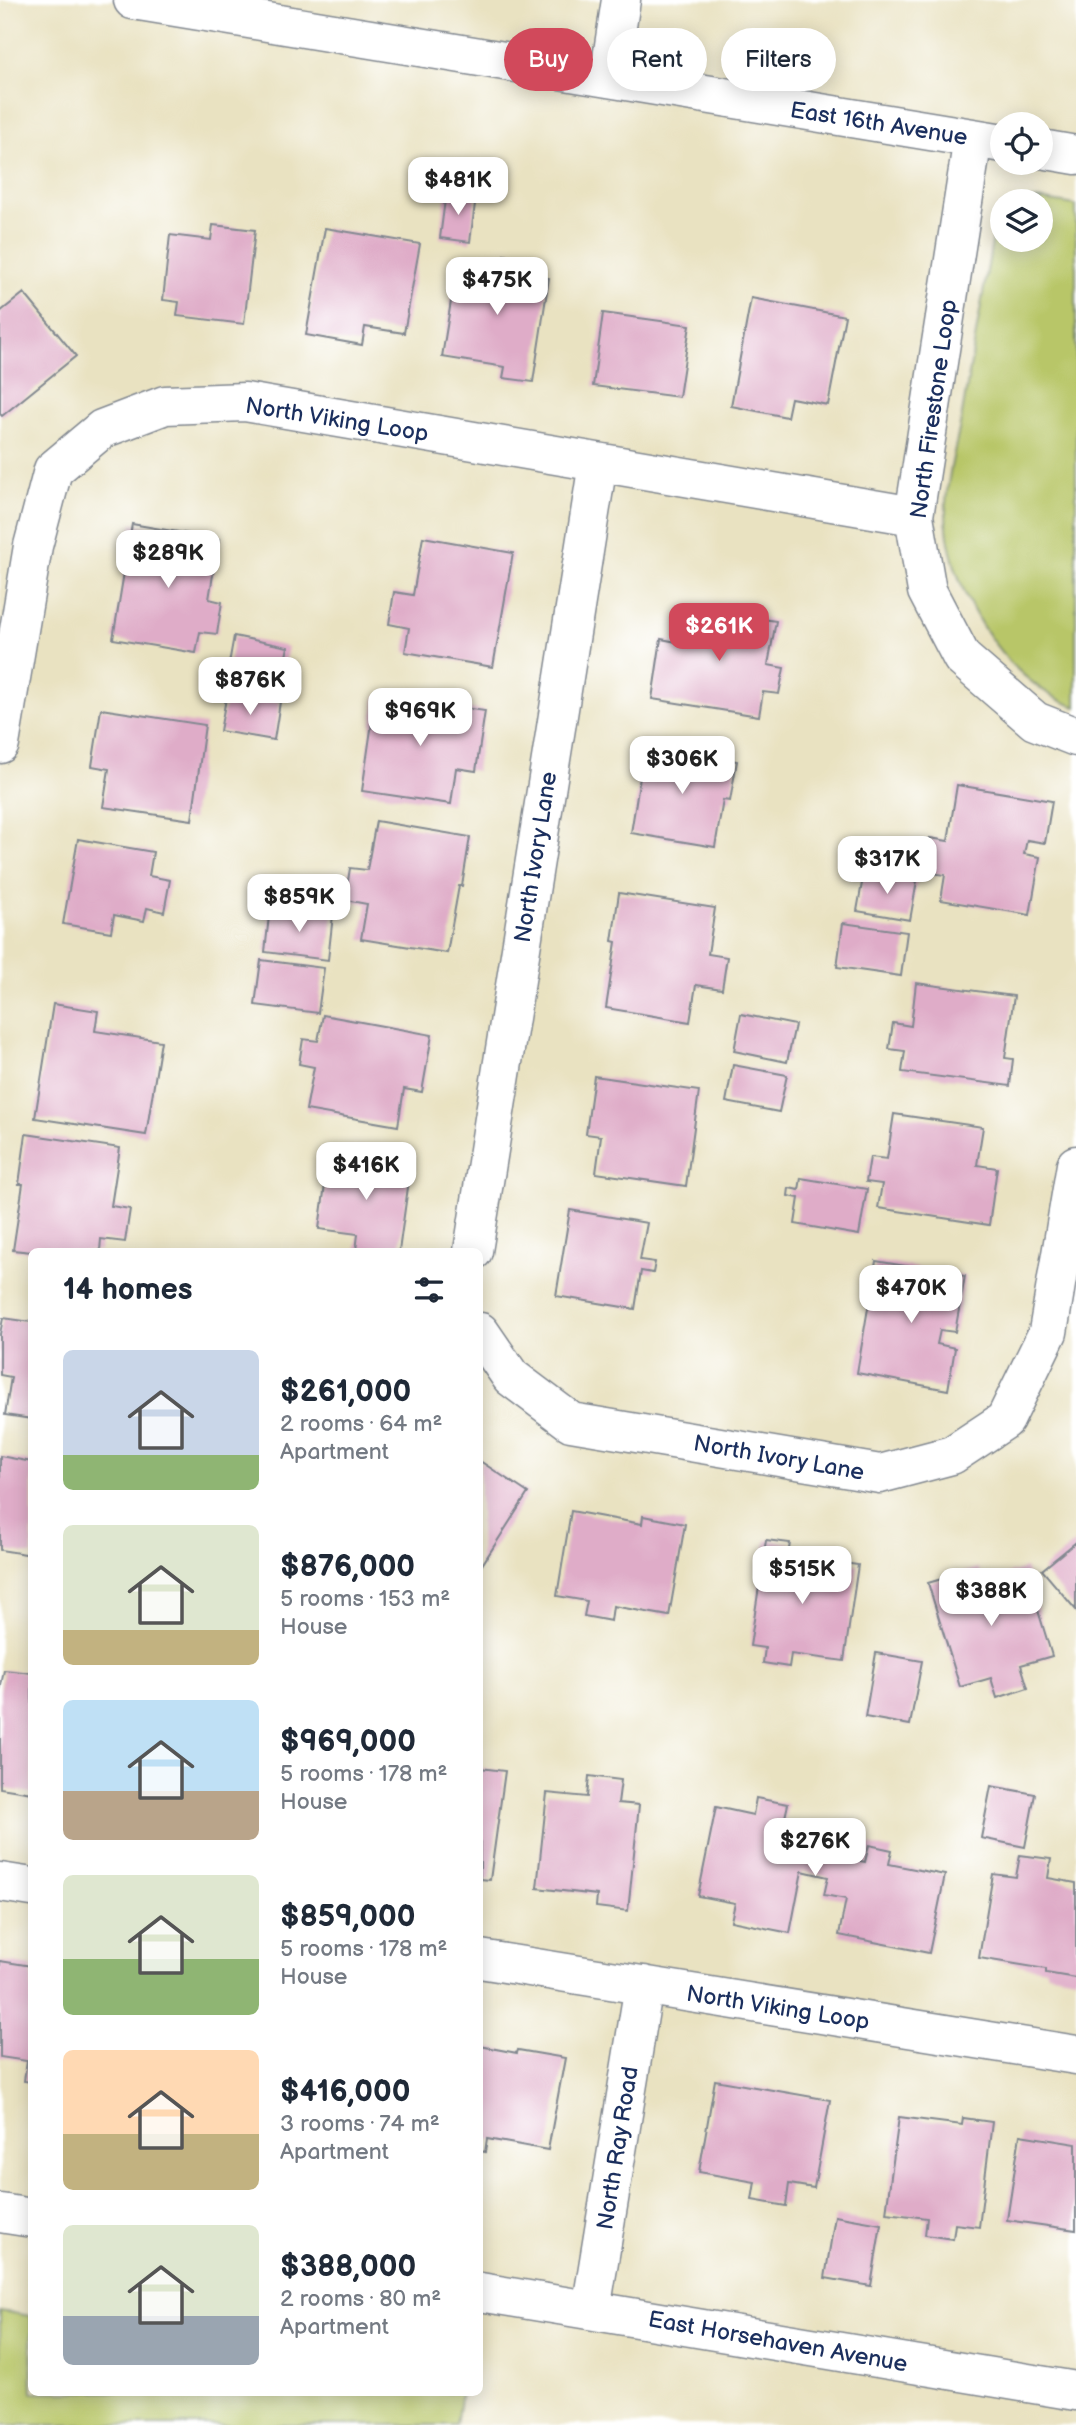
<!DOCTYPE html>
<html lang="en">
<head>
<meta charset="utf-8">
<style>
	body { margin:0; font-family:"Balsamiq Sans",sans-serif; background:#f6f6f7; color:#1f2937; height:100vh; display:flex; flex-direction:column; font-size:26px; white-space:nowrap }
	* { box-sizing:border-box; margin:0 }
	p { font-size:23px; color:#747a83 }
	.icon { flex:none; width:38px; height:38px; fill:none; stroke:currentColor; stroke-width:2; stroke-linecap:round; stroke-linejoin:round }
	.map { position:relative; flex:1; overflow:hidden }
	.side { position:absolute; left:28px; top:1248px; width:455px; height:1148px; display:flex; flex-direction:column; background:#fff; border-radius:10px; box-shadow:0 4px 18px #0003 }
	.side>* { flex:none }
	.guide { position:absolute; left:504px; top:28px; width:466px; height:63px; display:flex; gap:14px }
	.buttons { position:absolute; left:990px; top:112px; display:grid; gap:14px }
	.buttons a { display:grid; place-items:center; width:63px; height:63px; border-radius:50%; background:#fff; box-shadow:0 4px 18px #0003; font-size:35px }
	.price { position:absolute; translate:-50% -60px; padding:0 16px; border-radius:14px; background:#fff; color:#222; font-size:23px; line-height:46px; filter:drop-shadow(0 2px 4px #0008) }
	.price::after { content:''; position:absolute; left:50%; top:42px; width:21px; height:16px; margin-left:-10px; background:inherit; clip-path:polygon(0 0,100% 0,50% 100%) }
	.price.current { background:#d1495b; color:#fff }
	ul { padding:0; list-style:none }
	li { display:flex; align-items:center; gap:21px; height:175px; padding:0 35px }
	li span { display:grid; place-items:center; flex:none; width:196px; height:140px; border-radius:10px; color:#555 }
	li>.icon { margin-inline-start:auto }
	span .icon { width:84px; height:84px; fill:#fffc; stroke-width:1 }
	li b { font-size:30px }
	h2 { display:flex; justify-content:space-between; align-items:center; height:84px; padding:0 35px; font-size:30px }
	.pill { padding:0 24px; border-radius:32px; background:#fff; box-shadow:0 4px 18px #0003; font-size:24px; line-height:63px }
	.pill.current { background:#d1495b; color:#fff }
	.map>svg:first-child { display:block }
	.green { fill:#b8c668; stroke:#6a7a63; stroke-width:2 }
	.building { fill:#dfacc8 }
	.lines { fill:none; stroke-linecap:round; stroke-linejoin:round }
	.minor-casing { stroke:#828890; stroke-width:41 }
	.minor { stroke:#fff; stroke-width:38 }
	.labels { text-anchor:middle; stroke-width:5; stroke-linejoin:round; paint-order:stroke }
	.street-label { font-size:23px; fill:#1b2f5e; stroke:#fff }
</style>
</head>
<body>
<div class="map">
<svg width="1076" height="2425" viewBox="0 0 1076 2425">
	<rect width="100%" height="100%" fill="#fff"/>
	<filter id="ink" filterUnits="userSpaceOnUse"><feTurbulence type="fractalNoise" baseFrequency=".0143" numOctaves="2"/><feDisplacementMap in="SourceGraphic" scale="14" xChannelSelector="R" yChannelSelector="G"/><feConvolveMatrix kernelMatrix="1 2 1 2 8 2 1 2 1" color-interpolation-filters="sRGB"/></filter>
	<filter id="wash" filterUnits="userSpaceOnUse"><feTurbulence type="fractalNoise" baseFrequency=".00686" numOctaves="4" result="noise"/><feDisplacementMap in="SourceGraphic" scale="28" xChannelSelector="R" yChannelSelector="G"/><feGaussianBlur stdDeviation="1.57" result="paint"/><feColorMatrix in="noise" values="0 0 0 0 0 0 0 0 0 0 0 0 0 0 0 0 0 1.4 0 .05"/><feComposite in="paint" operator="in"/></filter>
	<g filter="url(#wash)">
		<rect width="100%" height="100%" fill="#e9e2c1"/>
		<path class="green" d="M1037,199L1076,205V707C1001,681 943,582 946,504C947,476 956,447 961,420C972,357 983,294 994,231L1003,214V240H1041V201H1024Z
			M0,2311L31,2316L32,2392H461L456,2425H0Z"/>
		<g id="blocks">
			<path class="building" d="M446,192L476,196L470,242L440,238Z
				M213,225L255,230L244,324L177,316L179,302L163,300L170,235L211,240Z
				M325,228L420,244L404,333L365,327L362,345L306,335Z
				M504,255L529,259L527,275L549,278L533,382L503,378L505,367L442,357L457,264L501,270Z
				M24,293L76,356L2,416L0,414V312Z
				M751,298L845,316L828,405L791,398L787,417L731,406Z
				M603,313L690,325L679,397L593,386Z
				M132,524L219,539L209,599L222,602L217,634L200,632L196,653L113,639Z
				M423,537L513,553L493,667L405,652L409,628L389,624L394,592L413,595Z
				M688,607L776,621L768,665L784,668L779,694L763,692L759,716L652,699L661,639L682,643Z
				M234,636L288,647L279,690L226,680Z
				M227,693L280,702L274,740L220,731Z
				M376,695L485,711L476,771L456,768L451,804L362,791Z
				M101,709L205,725L192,820L103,807L109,769L92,766Z
				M645,746L737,761L730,801L723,800L715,847L631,833Z
				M957,785L1052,801L1045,843L1027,840L1024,854L1040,857L1030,915L941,900L945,875L924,872L930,838L948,841Z
				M376,821L470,837L462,886H459L447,953L361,939L367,904L345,900L350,868L367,870Z
				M78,839L153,852L149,876L170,880L164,912L147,908L144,921L114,915L111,932L63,924Z
				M864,872L917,881L910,920L857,911Z
				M619,893L715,908L708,954L727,957L722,989L696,985L690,1022L606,1008L616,942L612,941Z
				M270,907L333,915L328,960L265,952Z
				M843,923L907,932L901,976L837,967Z
				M261,960L324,968L318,1013L255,1005Z
				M916,983L1014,996L1005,1058L1013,1059L1010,1086L902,1072L905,1051L889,1049L893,1023L911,1026Z
				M53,1004L98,1011L95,1031L161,1041L146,1135L35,1118Z
				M741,1014L795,1025L787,1062L734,1051Z
				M323,1015L432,1035L422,1092L404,1089L398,1126L306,1110L314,1067L299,1064L303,1039L318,1041Z
				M733,1065L787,1075L779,1112L726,1102Z
				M594,1076L699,1091L686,1186L596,1173L601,1136L586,1134Z
				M894,1114L983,1127L977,1165L997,1168L989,1225L878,1208L882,1184L866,1182L870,1157L887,1159Z
				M26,1134L120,1148L111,1206L130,1209L125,1242L101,1239L100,1251L32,1252L13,1250L23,1184H19Z
				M329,1155L411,1166L399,1251H356L358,1234L319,1229Z
				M801,1178L867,1189L859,1235L795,1224L799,1198L788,1196L789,1188L799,1190Z
				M570,1210L647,1223L640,1260L655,1262L653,1273L641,1271L635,1309L556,1296Z
				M876,1261L965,1276L955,1332L940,1330L937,1344L955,1348L948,1390L857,1373Z
				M3,1318L32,1322V1419L5,1415L11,1377L0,1375V1334Z
				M0,1456L32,1462V1555L0,1550Z
				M480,1461L528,1493L480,1568Z
				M571,1511L642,1524L643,1516L685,1524L669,1616L613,1606L611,1621L584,1616L587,1601L557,1596Z
				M766,1540L790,1543L788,1555L858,1565L844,1661L791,1654L789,1667L763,1663L765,1648L750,1646Z
				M1076,1542V1610L1042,1570Z
				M979,1568L983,1582L1025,1568L1052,1656L1021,1665L1028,1688L997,1698L991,1678L960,1687L928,1583Z
				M876,1653L922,1661L910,1725L865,1717Z
				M4,1670L32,1673V1793L0,1788V1691Z
				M480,1768L505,1771L490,1880L480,1879Z
				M589,1776L621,1780L618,1803L639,1805L628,1911L596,1907L597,1895L537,1888L547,1793L587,1797Z
				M991,1786L1035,1794L1025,1847L981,1838Z
				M756,1798L788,1804L784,1822L851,1835L847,1858L865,1862L869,1845L892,1850L889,1864L945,1875L929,1953L839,1935L846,1899L824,1895L828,1877L802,1871L790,1933L731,1921L735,1903L698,1896L716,1807L753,1815Z
				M1020,1855L1051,1859L1048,1878L1076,1883V1978L1046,1973V1969L979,1958L993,1874L1016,1877Z
				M0,1961L32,1966V2082L24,2081L27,2061L0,2057Z
				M480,2046L517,2053L518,2050L565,2058L548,2150L487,2139L485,2152L480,2151Z
				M715,2080L830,2100L814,2188L789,2184L786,2206L752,2200L755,2182L699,2172Z
				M899,2117L962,2125L963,2118L992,2122L979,2227L955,2224L953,2239L925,2235L927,2218L886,2213Z
				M1020,2135L1076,2144V2230L1007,2220Z
				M835,2216L881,2224L871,2286L825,2278Z"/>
		</g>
	</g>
	<g filter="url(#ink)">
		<use href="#blocks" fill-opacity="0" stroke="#828890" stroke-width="2"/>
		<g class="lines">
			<g class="minor-casing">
				<path id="minor" d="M133,0L1003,143
					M609,78L621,0
					M973,138L914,516L927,591L962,658L1035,721L1076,737
					M1041,149L1076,155
					M0,744L33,546L53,470L102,429L165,405L245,402L914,516
					M473,1251L598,463
					M480,1332L511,1377L571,1422L880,1474L952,1455L1005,1420L1048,1332L1076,1165
					M0,1882L32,1887
					M480,1959L1076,2055
					M0,2213L32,2218
					M480,2292L1076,2391
					M591,2310L644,1985"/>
			</g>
			<use href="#minor" class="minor"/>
		</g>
	</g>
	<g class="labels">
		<g class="street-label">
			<text transform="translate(879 123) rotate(9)" y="8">East 16th Avenue</text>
			<text transform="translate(933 409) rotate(-82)" y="8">North Firestone Loop</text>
			<text transform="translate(337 419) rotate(9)" y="8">North Viking Loop</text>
			<text transform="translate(535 857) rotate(-81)" y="8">North Ivory Lane</text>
			<text transform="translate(779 1457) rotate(10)" y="8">North Ivory Lane</text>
			<text transform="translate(778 2007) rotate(9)" y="8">North Viking Loop</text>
			<text transform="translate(617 2148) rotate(-81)" y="8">North Ray Road</text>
			<text transform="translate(778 2341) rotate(10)" y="8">East Horsehaven Avenue</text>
		</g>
	</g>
</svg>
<div class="buttons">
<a><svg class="icon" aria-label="locate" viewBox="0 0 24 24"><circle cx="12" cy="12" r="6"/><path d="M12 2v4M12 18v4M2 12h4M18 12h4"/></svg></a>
<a><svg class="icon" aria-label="layers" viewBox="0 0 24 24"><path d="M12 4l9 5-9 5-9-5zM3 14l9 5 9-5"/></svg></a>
</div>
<b class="price" style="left:458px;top:217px">$481K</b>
<b class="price" style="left:497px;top:317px">$475K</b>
<b class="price" style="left:168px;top:590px">$289K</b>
<b class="price current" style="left:719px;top:663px">$261K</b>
<b class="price" style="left:250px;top:717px">$876K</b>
<b class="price" style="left:420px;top:748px">$969K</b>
<b class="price" style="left:682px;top:796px">$306K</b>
<b class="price" style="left:887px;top:896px">$317K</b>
<b class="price" style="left:299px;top:934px">$859K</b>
<b class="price" style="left:366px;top:1202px">$416K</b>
<b class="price" style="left:911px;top:1325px">$470K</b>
<b class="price" style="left:802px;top:1606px">$515K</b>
<b class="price" style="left:991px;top:1628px">$388K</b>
<b class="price" style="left:815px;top:1878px">$276K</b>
<div class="guide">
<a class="pill current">Buy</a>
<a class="pill">Rent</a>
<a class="pill">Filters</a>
</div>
<section class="side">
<h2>14 homes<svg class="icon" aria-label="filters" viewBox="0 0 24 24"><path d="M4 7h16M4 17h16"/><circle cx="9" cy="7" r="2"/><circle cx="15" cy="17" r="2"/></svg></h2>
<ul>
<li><span style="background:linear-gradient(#c9d6e8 75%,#8fb573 0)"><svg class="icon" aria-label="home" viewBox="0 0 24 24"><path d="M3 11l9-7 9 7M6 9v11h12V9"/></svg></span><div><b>$261,000</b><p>2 rooms · 64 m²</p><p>Apartment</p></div></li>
<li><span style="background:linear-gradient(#dfe7d0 75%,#c2b280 0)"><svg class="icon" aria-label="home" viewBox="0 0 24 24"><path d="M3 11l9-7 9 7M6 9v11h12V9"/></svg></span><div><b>$876,000</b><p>5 rooms · 153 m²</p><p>House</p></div></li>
<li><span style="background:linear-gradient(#bfe0f5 65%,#b9a48a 0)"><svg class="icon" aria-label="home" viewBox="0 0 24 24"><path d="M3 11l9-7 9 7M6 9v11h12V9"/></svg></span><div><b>$969,000</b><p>5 rooms · 178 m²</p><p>House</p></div></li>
<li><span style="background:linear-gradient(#dfe7d0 60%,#8fb573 0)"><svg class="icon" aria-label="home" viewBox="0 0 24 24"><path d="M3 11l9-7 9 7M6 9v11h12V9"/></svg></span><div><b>$859,000</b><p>5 rooms · 178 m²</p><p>House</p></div></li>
<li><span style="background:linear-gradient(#ffd9b3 60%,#c2b280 0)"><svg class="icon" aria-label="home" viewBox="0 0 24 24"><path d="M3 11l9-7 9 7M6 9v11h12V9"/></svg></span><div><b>$416,000</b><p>3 rooms · 74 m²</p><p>Apartment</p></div></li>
<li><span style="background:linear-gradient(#dfe7d0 65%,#9aa5b1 0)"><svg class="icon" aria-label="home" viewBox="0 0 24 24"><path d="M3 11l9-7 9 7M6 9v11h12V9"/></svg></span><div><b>$388,000</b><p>2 rooms · 80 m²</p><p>Apartment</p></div></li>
</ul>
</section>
</div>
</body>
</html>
